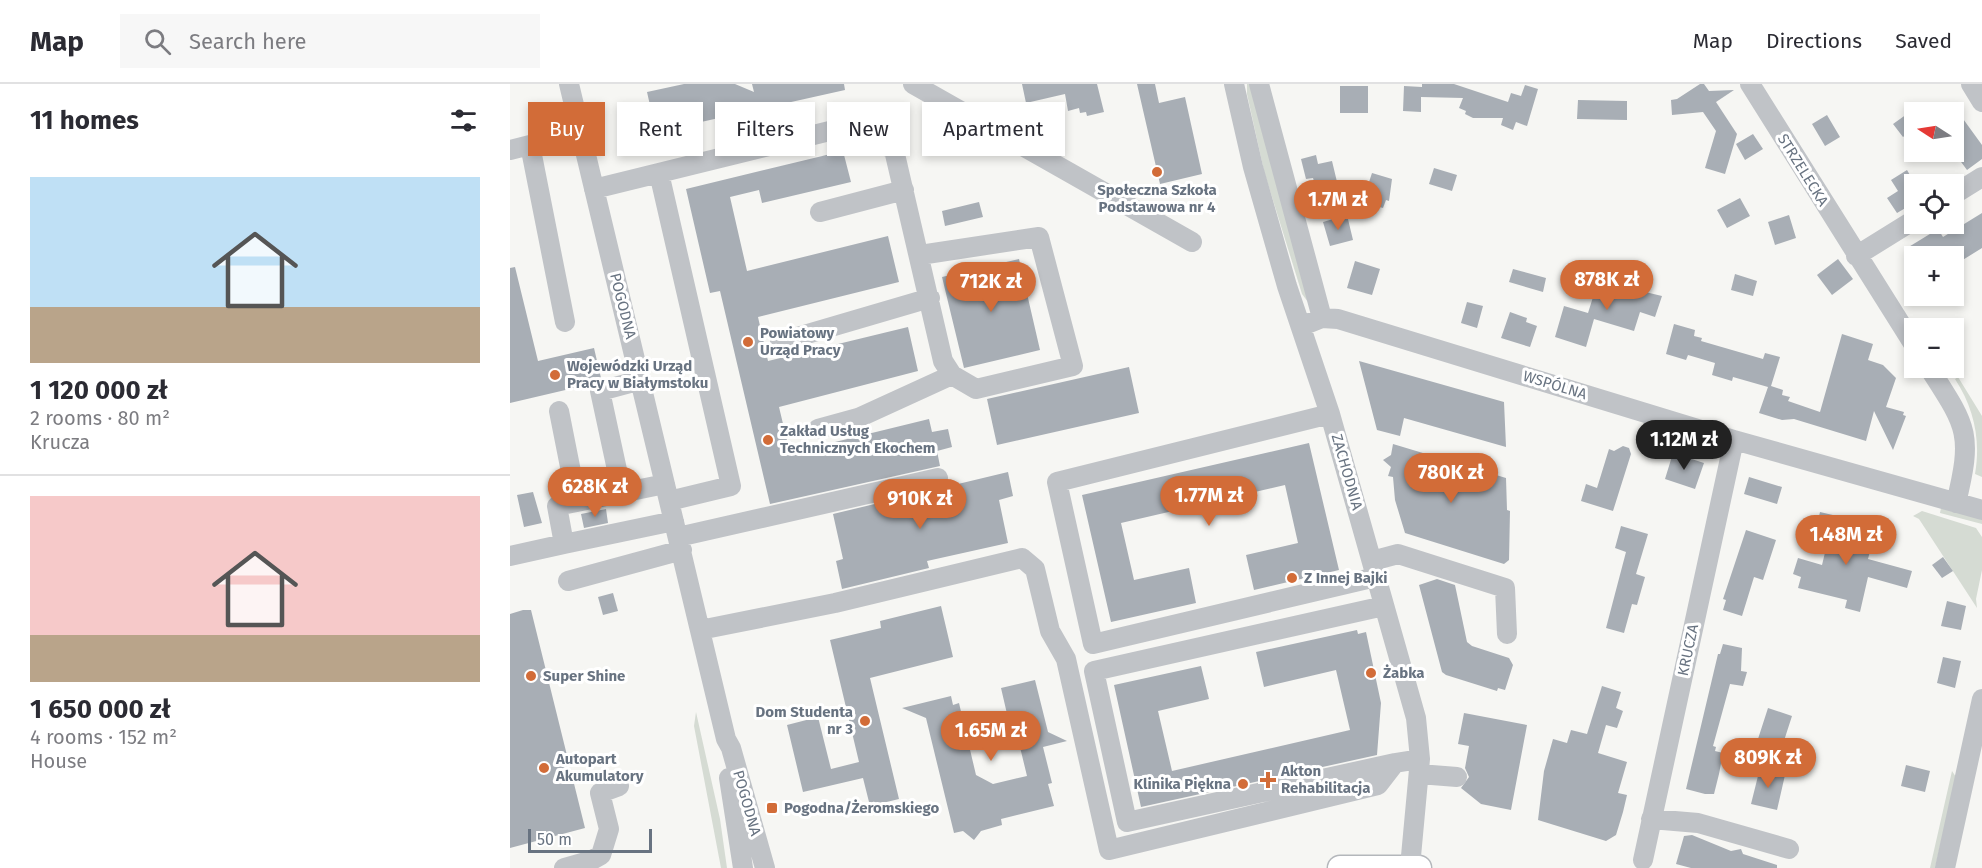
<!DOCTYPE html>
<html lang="en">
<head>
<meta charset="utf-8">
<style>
	body { margin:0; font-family:"Fira Sans",sans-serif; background:#f7f7f7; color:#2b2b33; height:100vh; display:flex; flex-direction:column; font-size:22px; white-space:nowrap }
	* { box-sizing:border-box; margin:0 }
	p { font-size:20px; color:#7c7c81 }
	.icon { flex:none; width:33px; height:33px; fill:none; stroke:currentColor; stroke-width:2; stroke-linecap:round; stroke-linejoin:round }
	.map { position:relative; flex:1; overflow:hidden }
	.side { display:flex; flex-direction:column; background:#fff; width:510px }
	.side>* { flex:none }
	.banner { position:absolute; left:18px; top:18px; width:570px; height:54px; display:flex; gap:12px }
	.needle { width:39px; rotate:282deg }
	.tools { position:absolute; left:1394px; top:18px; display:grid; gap:12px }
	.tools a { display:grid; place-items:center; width:60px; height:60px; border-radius:0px; background:#fff; box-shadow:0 3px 9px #0003; font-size:30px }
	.scale { position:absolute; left:18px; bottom:15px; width:124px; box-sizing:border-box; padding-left:6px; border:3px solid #687381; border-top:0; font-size:16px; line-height:21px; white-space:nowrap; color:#687381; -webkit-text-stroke:4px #fff; paint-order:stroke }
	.price { position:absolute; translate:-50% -51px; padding:0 14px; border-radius:21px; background:#d26c38; color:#fff; font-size:20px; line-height:39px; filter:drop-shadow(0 2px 3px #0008) }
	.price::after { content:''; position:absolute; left:50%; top:36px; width:18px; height:14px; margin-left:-9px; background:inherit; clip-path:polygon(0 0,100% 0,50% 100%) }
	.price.on { background:#222; color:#fff }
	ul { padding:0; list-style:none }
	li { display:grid; align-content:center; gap:12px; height:318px; padding:0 30px }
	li+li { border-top:2px solid #e1e1e2 }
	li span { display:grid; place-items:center; height:186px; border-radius:0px; color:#555 }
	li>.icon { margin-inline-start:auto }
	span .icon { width:108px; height:108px; fill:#fffc; stroke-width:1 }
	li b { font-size:26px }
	h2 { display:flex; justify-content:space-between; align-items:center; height:72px; padding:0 30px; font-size:26px }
	.pill { padding:0 21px; border-radius:0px; background:#fff; box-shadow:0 3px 9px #0003; font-size:21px; line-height:54px }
	.pill.on { background:#d26c38; color:#fff }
	header { display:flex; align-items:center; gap:36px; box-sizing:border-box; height:84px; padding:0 30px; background:#fff; border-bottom:2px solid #e1e1e2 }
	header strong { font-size:28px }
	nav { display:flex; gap:33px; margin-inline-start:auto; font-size:21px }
	.search { width:420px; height:54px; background:#f7f7f7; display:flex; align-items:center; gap:15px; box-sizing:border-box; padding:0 21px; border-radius:0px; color:#7c7c81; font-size:22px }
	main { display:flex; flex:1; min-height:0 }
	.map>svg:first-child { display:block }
	.green { fill:#d5dbd3 }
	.building { fill:#a8aeb5 }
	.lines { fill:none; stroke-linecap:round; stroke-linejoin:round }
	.major-casing { stroke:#b4b7bb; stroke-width:27 }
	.minor { stroke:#c0c3c7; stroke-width:20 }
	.major { stroke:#fff; stroke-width:24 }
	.poi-dot { fill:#d26c38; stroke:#fff; stroke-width:2 }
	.labels { text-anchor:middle; stroke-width:6; stroke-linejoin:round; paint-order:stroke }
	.street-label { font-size:15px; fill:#687381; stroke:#fff }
	.poi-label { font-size:15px; font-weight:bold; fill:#687381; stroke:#fff; text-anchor:start }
</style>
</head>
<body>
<header>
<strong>Map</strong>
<div class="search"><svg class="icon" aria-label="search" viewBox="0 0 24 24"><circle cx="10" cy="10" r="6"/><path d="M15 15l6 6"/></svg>Search here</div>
<nav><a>Map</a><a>Directions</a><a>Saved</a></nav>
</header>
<main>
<section class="side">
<h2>11 homes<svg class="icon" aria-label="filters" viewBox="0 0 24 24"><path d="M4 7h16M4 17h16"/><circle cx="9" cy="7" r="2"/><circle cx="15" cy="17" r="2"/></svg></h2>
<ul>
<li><span style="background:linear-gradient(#bfe0f5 70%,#b9a48a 0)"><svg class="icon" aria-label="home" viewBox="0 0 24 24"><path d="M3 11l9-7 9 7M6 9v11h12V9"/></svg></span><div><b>1 120 000 zł</b><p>2 rooms · 80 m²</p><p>Krucza</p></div></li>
<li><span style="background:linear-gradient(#f6c9c9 75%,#b9a48a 0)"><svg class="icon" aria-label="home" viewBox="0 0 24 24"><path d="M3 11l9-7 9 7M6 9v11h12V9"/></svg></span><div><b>1 650 000 zł</b><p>4 rooms · 152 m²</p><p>House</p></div></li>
</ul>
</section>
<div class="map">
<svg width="1472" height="784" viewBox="0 0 1472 784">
	<rect width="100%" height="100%" fill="#f6f6f3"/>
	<path class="green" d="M737,0H744L798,218L792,210L754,87L737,10Z
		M1448,293L1472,332V393L1465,390C1471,356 1464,324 1445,295Z
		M1431,424L1472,435V440L1430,429Z
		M1412,427L1466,444L1472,453V486L1466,515L1467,524L1409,435L1403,432Z
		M186,628L210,735L217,784H211L184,642Z
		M1442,687L1446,693L1425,784H1420Z"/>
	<path class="building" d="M174,0H225L244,8L242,0H334L335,6L146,48L137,8Z
		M512,0H587L594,28L577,32L576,28L570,29L569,24L558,27L555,10L516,19Z
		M627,0H645L649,19L675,13L692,90L650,100Z
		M912,0H944L998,18L1001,9L1011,12L1015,1L1028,5L1017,42L1006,38L1003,46L991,41L993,34H963L955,30L956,27L949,24L953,14L911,13V28L893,27L894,2L912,3Z
		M1190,0H1194L1199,7L1224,6L1206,18L1227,50L1215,90L1195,84L1206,47L1193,28L1162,31L1161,16L1167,15Z
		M830,2H858V29H830Z
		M1068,16L1117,17V36L1067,35Z
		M1443,21L1472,61V75L1457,86L1443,67Z
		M1397,30L1404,39V45L1393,53L1383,40Z
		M1317,31L1330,53L1315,62L1302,40Z
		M1243,50L1253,65L1235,76L1226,60Z
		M333,67L341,98L252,119L249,106L220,113L237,187L378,152L389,198L248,233L258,277L398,243L408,287L269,323L280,369L419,335L422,348L438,345L442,363L427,367L430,382L260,420L210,207L200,209L176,105Z
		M806,71L808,80L822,77L828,102L807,107L803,94L796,95L791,75Z
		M924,84L947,91L942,107L919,100Z
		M1397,86L1404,98V119L1387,129L1377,114L1388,107L1381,96Z
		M862,89L882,95L879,117L876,116L873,124L853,118L856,97L859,98Z
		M1230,114L1240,132L1217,144L1207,126Z
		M469,118L473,133L435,142L432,127Z
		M1472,129V164L1443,182V172H1402L1397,164L1428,145L1433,153Z
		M837,131L843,156L820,162L813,138Z
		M1279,131L1286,154L1265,161L1258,138Z
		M509,175L530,266L454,284L432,193Z
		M1328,175L1343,195L1322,211L1307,191Z
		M845,177L870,185L862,211L837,204Z
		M5,183L28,277L84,264L91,294L81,300L0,319V184Z
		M1003,185L1036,194L1033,208L999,198Z
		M1225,190L1247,197L1243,212L1221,206Z
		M1090,191L1107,196L1106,201L1152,212L1145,233L1130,228L1124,247L1084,235L1076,263L1045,253L1054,222L1078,229Z
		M957,218L973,222L967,244L951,239Z
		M1000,228L1017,234L1016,238L1027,242L1020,263L991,254Z
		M1164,240L1185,246L1184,252L1192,254L1191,257L1253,275L1255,269L1270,273L1261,302L1273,306L1272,311L1280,313L1278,317L1310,328L1332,250L1363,260L1358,276L1373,281L1386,294L1376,323L1394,328L1393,331L1396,332L1383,366L1364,327L1356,357L1284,335L1272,336L1249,329L1258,303L1223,293L1222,297L1202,291L1205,279L1178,271L1176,276L1156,270Z
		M849,277L994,318L996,363L894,334L890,352L867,346Z
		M619,283L629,329L487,361L477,315Z
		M799,359L829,486L744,506L736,471L788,459L775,401L732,411L611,439L624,496L679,484L686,519L601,538L572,411Z
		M883,360L996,394L997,426L1000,427L999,476L994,480L895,449L885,416L883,393L878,392L881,383L873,376L881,371Z
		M1113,362L1119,364L1121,370L1103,427L1071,417L1076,400L1087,404L1099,365L1104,367Z
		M1163,369L1194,379L1185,405L1155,395Z
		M498,388L503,412L489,416L498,459L417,477L419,484L332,505L326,477L333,475L323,430Z
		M1239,393L1272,403L1267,420L1234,410Z
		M23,408L32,439L14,443L7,411Z
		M96,425L98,439L74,444L71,430Z
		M1310,428L1344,436L1339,453L1362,459L1358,475L1402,487L1397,504L1358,493L1350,528L1335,524L1337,516L1288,504L1291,493L1283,490L1288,474L1312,481L1320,448L1306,445Z
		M1111,442L1138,450L1126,490L1135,493L1127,521L1122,520L1114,549L1096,544L1116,468L1105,464Z
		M1236,446L1266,456L1253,496L1244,493L1232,532L1213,526L1216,516L1213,515Z
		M1433,473L1443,487L1432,494L1422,481Z
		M927,495L945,501L957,558L962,562L999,574L1003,581L995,606L988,604L987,607L936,591L932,588L909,501Z
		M103,509L108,527L93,531L88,513Z
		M1437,517L1456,522L1451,546L1431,542Z
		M431,522L443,573L360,594L389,715L360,722L353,694L293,708L277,641L308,633L321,685L349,678L320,556L371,544L370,537Z
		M13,526H21L75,744L0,764V530Z
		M847,546L848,550L856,548L871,619L867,671L631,723L604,601L691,582L699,615L648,627L662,687L840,646L826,586L754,603L746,568Z
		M1213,560L1232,564L1231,587L1237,588L1233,602L1220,600L1203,662L1206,663L1205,667L1213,669L1209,690L1204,710H1195L1176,705L1208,570H1210Z
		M1433,573L1451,577L1445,604L1427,599Z
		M525,596L538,648L557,657L533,663L542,699L538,700L544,722L491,735L492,741L471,747L464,756L453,747L444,749L416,634L392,624L441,612L443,621L449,619L466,691L483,700L517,692L509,659L504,660L491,604Z
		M1092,602L1111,608L1106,624L1113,627L1107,644L1096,641L1088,669L1117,678L1108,709L1117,711L1113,728L1106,751L1096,757L1028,736L1034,687L1043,655L1057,659L1061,646L1077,650Z
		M1258,624L1282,632L1271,666L1247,658Z
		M954,629L1017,641L1001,726L971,720L951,704L959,693L955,684L959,662L948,660Z
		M1396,681L1420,687L1415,708L1391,702Z
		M1250,684L1275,691L1267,726L1241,720Z
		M1182,751L1221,767L1231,765L1233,770L1267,781V784H1181L1166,780L1174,752Z"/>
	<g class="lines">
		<g class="major-casing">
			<path id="major" d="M830,784H909"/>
		</g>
		<path class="minor" d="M59,0L216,655L221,664L255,784
			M403,0L682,158
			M724,0L743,83L777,202L820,330L906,634L910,675L900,783
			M749,0L812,234
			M1240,0L1404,261
			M1461,0L1472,18
			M20,61L55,238
			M0,66L71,48
			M149,89L221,402L159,417
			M84,105L340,42L384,66L433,277L442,291L466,305L563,282L529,153L410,171
			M1443,111L1472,93
			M310,128L394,106
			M1346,172L1404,136
			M792,242L812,234L828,235L1224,356L1472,426
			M270,258L420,214
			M1419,284C1457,343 1463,349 1446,419
			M49,327L67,418
			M820,330L547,398L583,560L866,493
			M308,345L348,334L442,291
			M155,400L47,422L54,460L164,437
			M112,409L90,307L131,296
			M168,453L428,394
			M0,472L54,460
			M862,477L888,470L995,504L997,550
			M58,497L172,466
			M874,522L584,587L617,738L885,679
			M190,546L325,519L512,474L525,485L540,547L556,575L599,766L868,701L885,679L910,675
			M909,690L947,693
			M219,694L233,784
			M1141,735L1188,739L1279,765
			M1133,776L1224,356
			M54,784L82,776L91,771L99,745L90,709L109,702
			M1435,784L1472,615"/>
		<use href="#major" class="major"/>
	</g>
	<g class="poi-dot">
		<circle cx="647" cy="88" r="6"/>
		<circle cx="238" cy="258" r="6"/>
		<circle cx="45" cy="291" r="6"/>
		<circle cx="258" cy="356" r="6"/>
		<circle cx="782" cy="494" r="6"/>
		<circle cx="861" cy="589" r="6"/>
		<circle cx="21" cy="592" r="6"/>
		<circle cx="355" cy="637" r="6"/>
		<circle cx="34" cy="684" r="6"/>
		<path d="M755 687h6v6h6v6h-6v6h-6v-6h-6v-6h6z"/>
		<circle cx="733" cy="700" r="6"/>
		<rect x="256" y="718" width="12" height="12" rx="3"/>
	</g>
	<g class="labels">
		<g class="street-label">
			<text transform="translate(1293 86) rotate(58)" y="5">STRZELECKA</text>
			<text transform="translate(113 222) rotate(76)" y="5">POGODNA</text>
			<text transform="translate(1045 301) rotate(17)" y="5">WSPÓLNA</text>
			<text transform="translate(837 388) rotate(74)" y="5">ZACHODNIA</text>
			<text transform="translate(1178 566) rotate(-78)" y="5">KRUCZA</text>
			<text transform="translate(237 719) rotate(74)" y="5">POGODNA</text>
		</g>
		<g class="poi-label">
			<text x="647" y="111" text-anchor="middle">Społeczna Szkoła<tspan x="647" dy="17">Podstawowa nr 4</tspan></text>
			<text x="250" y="254">Powiatowy<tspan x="250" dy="17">Urząd Pracy</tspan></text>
			<text x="57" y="287">Wojewódzki Urząd<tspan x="57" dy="17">Pracy w Białymstoku</tspan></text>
			<text x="270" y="352">Zakład Usług<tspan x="270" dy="17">Technicznych Ekochem</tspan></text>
			<text x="794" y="499">Z Innej Bajki</text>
			<text x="873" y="594">Żabka</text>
			<text x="33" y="597">Super Shine</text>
			<text x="343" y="633" text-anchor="end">Dom Studenta<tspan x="343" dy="17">nr 3</tspan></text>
			<text x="46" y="680">Autopart<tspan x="46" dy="17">Akumulatory</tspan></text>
			<text x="771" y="692">Akton<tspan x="771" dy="17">Rehabilitacja</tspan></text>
			<text x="721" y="705" text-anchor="end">Klinika Piękna</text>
			<text x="274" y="729">Pogodna/Żeromskiego</text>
		</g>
	</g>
</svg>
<div class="tools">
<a><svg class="needle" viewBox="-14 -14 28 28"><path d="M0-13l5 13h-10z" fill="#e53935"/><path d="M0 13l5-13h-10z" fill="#7c7c81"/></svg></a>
<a><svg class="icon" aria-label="locate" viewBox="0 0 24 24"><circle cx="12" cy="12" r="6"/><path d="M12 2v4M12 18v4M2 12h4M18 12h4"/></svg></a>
<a>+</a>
<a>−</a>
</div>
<div class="scale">50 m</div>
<b class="price" style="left:828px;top:147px">1.7M zł</b>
<b class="price" style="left:1097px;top:227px">878K zł</b>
<b class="price" style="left:481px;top:229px">712K zł</b>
<b class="price on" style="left:1174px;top:387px">1.12M zł</b>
<b class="price" style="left:941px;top:420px">780K zł</b>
<b class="price" style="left:85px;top:434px">628K zł</b>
<b class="price" style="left:699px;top:443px">1.77M zł</b>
<b class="price" style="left:410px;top:446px">910K zł</b>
<b class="price" style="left:1336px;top:482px">1.48M zł</b>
<b class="price" style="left:481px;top:678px">1.65M zł</b>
<b class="price" style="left:1258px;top:705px">809K zł</b>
<div class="banner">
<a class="pill on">Buy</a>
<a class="pill">Rent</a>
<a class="pill">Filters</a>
<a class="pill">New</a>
<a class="pill">Apartment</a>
</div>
</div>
</main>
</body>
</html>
